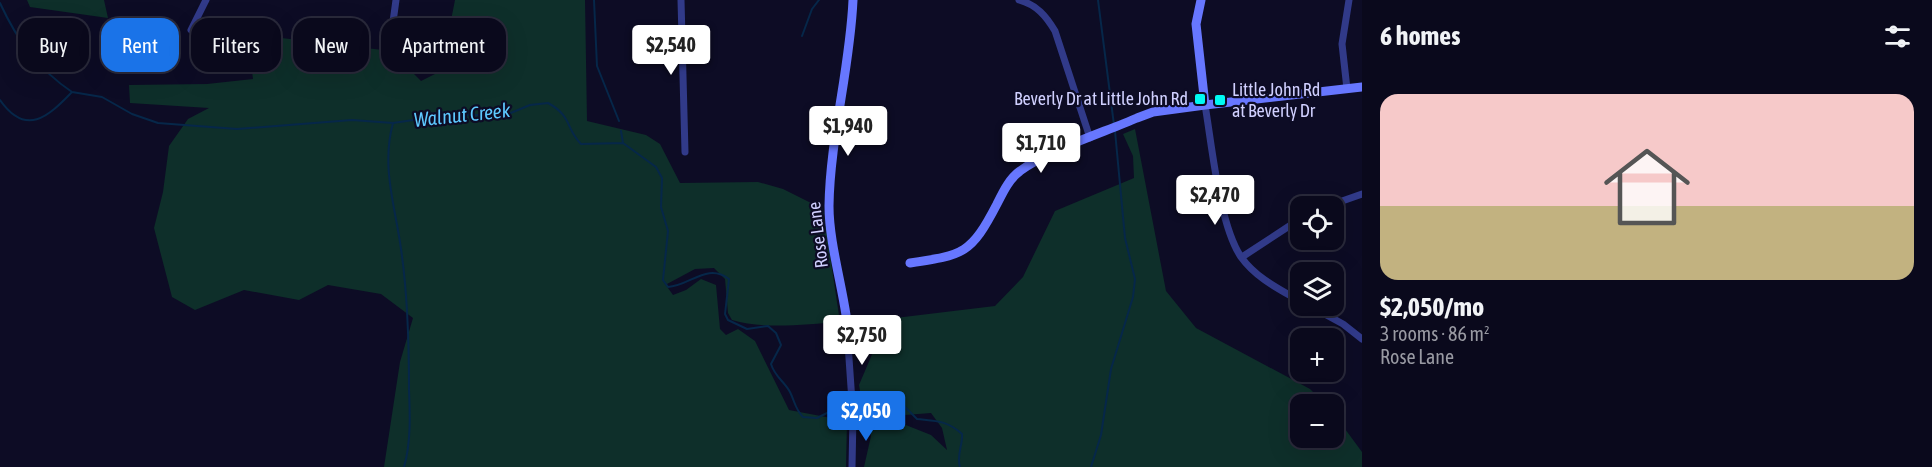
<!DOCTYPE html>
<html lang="en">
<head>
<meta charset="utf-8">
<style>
	body { margin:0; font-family:"Asap Condensed",sans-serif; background:#181729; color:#f1f3f6; height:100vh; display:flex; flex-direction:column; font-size:22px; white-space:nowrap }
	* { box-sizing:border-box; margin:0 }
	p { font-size:20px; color:#999aa3 }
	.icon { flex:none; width:33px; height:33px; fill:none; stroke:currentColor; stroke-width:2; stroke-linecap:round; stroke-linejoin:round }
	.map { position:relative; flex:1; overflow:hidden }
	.drawer { display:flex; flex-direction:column; background:#0a091c; width:570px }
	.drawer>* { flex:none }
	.banner { position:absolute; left:18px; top:18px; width:570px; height:54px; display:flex; gap:12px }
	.tools { position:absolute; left:1290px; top:196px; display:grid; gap:12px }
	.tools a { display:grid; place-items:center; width:54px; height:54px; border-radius:12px; background:#0a091c; box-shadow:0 6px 24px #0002,0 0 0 2px #2a2a3b; font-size:30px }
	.price { position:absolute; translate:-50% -51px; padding:0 14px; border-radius:6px; background:#fff; color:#222; font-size:20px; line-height:39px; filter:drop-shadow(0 2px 3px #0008) }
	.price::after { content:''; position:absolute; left:50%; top:36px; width:18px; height:14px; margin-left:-9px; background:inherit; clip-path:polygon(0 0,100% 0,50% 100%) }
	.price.on { background:#1a73e8; color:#fff }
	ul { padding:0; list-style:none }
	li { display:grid; align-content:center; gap:12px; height:318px; padding:0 18px }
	li span { display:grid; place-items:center; height:186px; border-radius:18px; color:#555 }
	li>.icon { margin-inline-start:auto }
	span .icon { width:108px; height:108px; fill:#fffc; stroke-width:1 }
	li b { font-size:26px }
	h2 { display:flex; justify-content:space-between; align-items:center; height:72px; padding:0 18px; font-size:26px }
	.pill { padding:0 21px; border-radius:18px; background:#0a091c; box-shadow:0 6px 24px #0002,0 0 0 2px #2a2a3b; font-size:21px; line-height:54px }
	.pill.on { background:#1a73e8; color:#fff }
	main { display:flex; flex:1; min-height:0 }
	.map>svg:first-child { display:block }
	.green { fill:#0e2f2a }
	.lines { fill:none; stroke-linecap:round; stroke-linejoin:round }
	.stream { stroke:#062749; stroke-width:2 }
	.street { stroke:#313a89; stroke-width:7 }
	.secondary { stroke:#6777ff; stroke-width:9 }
	.poi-dot { fill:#00fbf3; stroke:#0d0c25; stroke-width:2 }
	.labels { text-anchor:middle; stroke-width:4.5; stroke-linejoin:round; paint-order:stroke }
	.poi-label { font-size:18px; fill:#d0d0ff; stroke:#0d0c25; text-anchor:start }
	.street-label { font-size:18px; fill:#d0d0ff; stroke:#0d0c25 }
	.water-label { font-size:20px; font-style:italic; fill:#5ec9ff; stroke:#0d0c25 }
</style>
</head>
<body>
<main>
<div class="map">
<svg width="1362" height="467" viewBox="0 0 1362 467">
	<rect width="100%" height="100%" fill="#0d0c25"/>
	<path class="green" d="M27,0H104L108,18L30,7Z
		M455,0H585L587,121L646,135L660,144L680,183L758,182L783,189L823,209L840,322C806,324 765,330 732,320L728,313L725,279L714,268L695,269L667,284L663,281L673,295L686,290L701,279L716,285L720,329L726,335L738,329L755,341L789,410L847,421L846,467H384L400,362L413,318L381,294L328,285L299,300L244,290L195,310L172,297L154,228L163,192L169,146L188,119L209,108L130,103L129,85L207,84L253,79L247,34L391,51L421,81L441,71Z
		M1135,129L1166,291L1196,328L1310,389L1326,405H1300V438H1334V414L1362,452V467H864L871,436L868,410L931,435L947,450L942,428L931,413L905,415L862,402L859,385L887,319L995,306L1023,277L1055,211L1134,178L1133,156L1123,134Z"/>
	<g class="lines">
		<path class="stream" d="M594,0L597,66L619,121
			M1098,0L1114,125
			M0,3C17,40 38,69 72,92
			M802,36L812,9L819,0
			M72,92L102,97L132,114L158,123L237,129L352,120L393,123L447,115H506L530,105L548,103C572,116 566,129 581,144L623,143L656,167L662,178L661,207L668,231L663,280L668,287C690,286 707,262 729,279L725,314L728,320L747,329L768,326L776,333L781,345L771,364C775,377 784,381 790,392C795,402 795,409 803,417L817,418L845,404L899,401L917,419C935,421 947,420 962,434C963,445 956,456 960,467
			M0,100C26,137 48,117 72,92
			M393,123C381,167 395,205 401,249C408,296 409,343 409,390C410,415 411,443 404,467
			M621,131L623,143
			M1091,467L1101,435L1111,369L1133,297L1135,279L1125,238L1115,131"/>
		<path class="street" d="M681,0L685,152
			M1019,0C1037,5 1046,16 1055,31L1090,138
			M191,30L206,0
			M389,51L396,0
			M1347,89L1342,44L1349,0
			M1205,105C1212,145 1219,224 1241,257C1256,278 1279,289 1300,301
			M1325,207L1362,194
			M1242,257L1300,219
			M1310,306L1343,324L1362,339
			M846,315L853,416L852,467"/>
		<path class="secondary" d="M1201,0L1196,24L1205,105
			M910,263C964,255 971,254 997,204C1003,192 1009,179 1020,171C1046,151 1105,132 1137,118L1153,112L1205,105L1362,87
			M846,315C841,281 829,240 829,206C830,138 850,69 853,0"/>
	</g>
	<g class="poi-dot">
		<rect x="1194" y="93" width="12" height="12" rx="3"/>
		<rect x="1214" y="94" width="12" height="12" rx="3"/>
	</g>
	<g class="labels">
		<g class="poi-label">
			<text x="1232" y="96">Little John Rd<tspan x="1232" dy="21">at Beverly Dr</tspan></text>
			<text x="1188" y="105" text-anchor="end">Beverly Dr at Little John Rd</text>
		</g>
		<g class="street-label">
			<text transform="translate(818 235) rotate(-97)" y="6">Rose Lane</text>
		</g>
		<g class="water-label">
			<text transform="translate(462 115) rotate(-6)" y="7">Walnut Creek</text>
		</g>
	</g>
</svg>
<div class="tools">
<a><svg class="icon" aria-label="locate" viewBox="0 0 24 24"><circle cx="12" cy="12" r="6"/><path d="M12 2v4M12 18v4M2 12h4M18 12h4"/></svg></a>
<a><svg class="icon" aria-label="layers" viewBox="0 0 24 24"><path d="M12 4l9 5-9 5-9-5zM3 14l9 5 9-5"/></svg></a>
<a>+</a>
<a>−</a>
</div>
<b class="price" style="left:671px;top:76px">$2,540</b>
<b class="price" style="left:848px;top:157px">$1,940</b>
<b class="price" style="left:1041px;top:174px">$1,710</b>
<b class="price" style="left:1215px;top:226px">$2,470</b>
<b class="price" style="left:862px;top:366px">$2,750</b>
<b class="price on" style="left:866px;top:442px">$2,050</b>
<div class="banner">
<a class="pill">Buy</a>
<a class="pill on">Rent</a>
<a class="pill">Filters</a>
<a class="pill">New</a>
<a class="pill">Apartment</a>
</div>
</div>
<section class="drawer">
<h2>6 homes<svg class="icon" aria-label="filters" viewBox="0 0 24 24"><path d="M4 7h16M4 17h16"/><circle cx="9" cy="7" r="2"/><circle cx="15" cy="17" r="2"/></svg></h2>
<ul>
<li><span style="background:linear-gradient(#f6c9c9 60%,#c2b280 0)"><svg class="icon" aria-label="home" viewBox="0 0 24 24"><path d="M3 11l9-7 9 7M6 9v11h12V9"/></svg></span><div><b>$2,050/mo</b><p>3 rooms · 86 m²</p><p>Rose Lane</p></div></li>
</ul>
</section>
</main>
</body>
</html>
